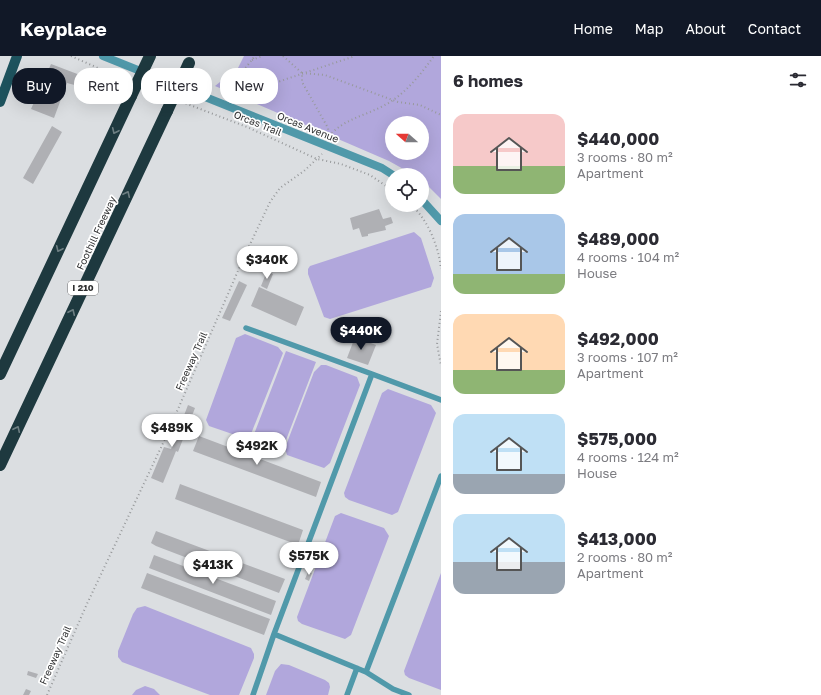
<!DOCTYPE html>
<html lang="en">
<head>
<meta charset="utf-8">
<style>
	body { margin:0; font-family:"Golos Text",sans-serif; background:#f2f2f3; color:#2b2b33; height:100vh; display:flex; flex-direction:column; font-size:15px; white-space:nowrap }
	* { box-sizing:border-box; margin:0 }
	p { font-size:13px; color:#7c7c81 }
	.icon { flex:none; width:22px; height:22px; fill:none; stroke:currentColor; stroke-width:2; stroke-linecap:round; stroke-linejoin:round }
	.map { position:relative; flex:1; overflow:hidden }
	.drawer { display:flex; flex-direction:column; background:#fff; width:380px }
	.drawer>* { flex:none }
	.hud { position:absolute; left:12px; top:12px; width:369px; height:36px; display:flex; gap:8px }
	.needle { width:26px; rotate:291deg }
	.tools { position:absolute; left:385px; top:60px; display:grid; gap:8px }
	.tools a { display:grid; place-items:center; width:44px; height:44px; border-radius:50%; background:#fff; box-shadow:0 4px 16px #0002; font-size:20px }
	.price { position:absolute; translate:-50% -34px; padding:0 9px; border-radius:14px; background:#fff; color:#222; font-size:13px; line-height:26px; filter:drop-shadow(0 1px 2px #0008) }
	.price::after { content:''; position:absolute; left:50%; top:24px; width:12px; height:9px; margin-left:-6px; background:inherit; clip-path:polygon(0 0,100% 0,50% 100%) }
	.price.on { background:#111827; color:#fff }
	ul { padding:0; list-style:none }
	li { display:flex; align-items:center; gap:12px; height:100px; padding:0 12px }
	li span { display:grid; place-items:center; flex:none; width:112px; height:80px; border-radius:12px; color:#555 }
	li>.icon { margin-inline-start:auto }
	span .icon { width:48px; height:48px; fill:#fffc; stroke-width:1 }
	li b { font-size:17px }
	h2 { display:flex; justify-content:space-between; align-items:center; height:48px; padding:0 12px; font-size:17px }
	.tag { padding:0 14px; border-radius:16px; background:#fff; box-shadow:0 4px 16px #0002; font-size:14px; line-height:36px }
	.tag.on { background:#111827; color:#fff }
	header { display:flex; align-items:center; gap:24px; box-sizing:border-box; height:56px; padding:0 20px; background:#111827; color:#fff }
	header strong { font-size:19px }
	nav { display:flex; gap:22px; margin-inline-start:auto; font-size:14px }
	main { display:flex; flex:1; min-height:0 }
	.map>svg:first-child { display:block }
	.green { fill:#b1a7dc; fill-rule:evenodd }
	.building { fill:#afb0b4 }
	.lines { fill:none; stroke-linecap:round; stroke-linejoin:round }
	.path { stroke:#97999b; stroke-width:2; stroke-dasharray:1 3; stroke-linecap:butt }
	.service { stroke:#5099aa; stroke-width:5.5 }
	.minor { stroke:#5099aa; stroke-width:8 }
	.primary { stroke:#1e535e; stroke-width:10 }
	.motorway { stroke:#1e393f; stroke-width:12 }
	.motorway-bridge { stroke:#1e393f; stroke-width:12 }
	.oneway { stroke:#6d7e82 }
	.labels { text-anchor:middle; stroke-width:3.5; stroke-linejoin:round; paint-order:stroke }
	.shield { fill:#fff; stroke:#6d6d6e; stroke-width:1 }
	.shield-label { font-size:9px; font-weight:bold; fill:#2e2f30 }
	.street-label { font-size:10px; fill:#2e2f30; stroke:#fff }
</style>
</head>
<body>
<header>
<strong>Keyplace</strong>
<nav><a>Home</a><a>Map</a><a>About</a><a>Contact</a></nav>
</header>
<main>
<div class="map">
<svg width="441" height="639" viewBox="0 0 441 639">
	<rect width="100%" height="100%" fill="#dbdee1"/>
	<path class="green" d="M244,0H441V143L422,124V119H414L389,105L215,30L225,22L232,24ZM392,67H422V97H392Z
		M414,176L421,182L434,222L431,231L330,263L324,261L308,218V213L310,210Z
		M245,278L278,291L283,297L251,378L244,382L209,370L206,364L236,282Z
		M286,295L316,306L281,397L251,386Z
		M321,309H326L357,321L360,329L330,407L324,412L287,399L285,392L314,316Z
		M388,333L431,349L436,357L398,456L392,459L349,444L345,441L344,437L382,337Z
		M341,457L384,472L389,480L351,579L345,583L302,568L298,565L297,561L335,460Z
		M441,517V634L409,622L405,619L404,615Z
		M145,550L251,592L254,598V602L239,639H210L122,606L118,601V595L133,558L137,552Z
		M281,608L289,609L325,624L329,627L330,631L328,639H266L275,615Z
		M145,630L154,633L160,639H132L136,634Z"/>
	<path class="building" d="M51,8L80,19L79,22L84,24L82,31L67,27L54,62L31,53Z
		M52,70L62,76L33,128L23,122Z
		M379,153L383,163L391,161L393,167L385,170L386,174L368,178V180L362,181L359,172L353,174L350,162Z
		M267,215L273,218L267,233L261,230Z
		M239,225L247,229L230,265L222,262Z
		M259,231L304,251L296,270L251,250Z
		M355,281L376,289L368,309L347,302Z
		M188,349L195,352L178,396L176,395L163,427L151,422L164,391L171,393Z
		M199,380L321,426L316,441L193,395Z
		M251,386L259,389L257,393L250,390Z
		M180,428L303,474L298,489L175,443Z
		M156,475L285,523L279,537L156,490L151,487Z
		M154,499L276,545L271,559L149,512Z
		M308,516L312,517L309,525L305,523Z
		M147,517L270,563L264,579L141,532Z
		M28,615L38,618L36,622L27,619Z
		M26,633L31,635L29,639H23Z"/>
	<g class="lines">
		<path class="path" d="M71,0L127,25
			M283,0L302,17V26L328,72L329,81
			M252,4L262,0
			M302,17L325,19L398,46L420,49L441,59
			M146,32L163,38
			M223,40L255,0
			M230,42L355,0
			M182,46L247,71L317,103L341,108L370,119L392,134
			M329,80C344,63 364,60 383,50C405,39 420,19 434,0
			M411,149C428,163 439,192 441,213
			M441,255L437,288L441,310
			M47,639L86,550L165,383L244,201L270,146L280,132L304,115L322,98"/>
		<path class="service" d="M246,272L372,318
			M441,344L372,318L274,578L366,616L441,420
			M366,616L393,633L409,639
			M253,639L274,578
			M347,639L357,612"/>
		<path class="minor" d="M103,0L382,112L393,119
			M422,144L441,165"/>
		<path class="primary" d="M0,46L17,0"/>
		<path class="motorway" d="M0,318L131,40
			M0,409L167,55"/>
		<path class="motorway-bridge" d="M131,40L150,0
			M167,55L189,7"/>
	</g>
	<defs><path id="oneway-chevron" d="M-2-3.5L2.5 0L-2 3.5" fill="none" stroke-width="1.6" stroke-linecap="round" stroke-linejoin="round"/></defs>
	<g class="oneway">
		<use href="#oneway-chevron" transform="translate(115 75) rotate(115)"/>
		<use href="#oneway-chevron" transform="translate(127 138) rotate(-65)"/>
		<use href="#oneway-chevron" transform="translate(59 193) rotate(115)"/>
		<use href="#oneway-chevron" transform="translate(72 256) rotate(-65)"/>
		<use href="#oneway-chevron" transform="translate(17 373) rotate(-65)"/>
	</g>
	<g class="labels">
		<rect class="shield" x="68" y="225" width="30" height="14" rx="3"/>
		<g class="shield-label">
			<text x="83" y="235">I 210</text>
		</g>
		<g class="street-label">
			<text transform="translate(258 67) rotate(22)" y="4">Orcas Trail</text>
			<text transform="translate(308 71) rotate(22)" y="4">Orcas Avenue</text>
			<text transform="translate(96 177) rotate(-65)" y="4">Foothill Freeway</text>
			<text transform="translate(191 305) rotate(-66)" y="4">Freeway Trail</text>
			<text transform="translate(55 599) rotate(-66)" y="4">Freeway Trail</text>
		</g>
	</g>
</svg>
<div class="tools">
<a><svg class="needle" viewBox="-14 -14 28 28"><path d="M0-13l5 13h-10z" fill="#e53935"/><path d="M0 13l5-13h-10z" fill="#7c7c81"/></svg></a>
<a><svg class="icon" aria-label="locate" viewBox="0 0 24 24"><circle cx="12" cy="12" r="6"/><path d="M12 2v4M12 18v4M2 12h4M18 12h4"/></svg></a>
</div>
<b class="price" style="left:267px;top:224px">$340K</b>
<b class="price on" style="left:361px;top:295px">$440K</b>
<b class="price" style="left:172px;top:392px">$489K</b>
<b class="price" style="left:257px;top:410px">$492K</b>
<b class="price" style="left:309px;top:520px">$575K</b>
<b class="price" style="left:213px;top:529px">$413K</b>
<div class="hud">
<a class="tag on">Buy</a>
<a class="tag">Rent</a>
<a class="tag">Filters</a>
<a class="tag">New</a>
</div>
</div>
<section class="drawer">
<h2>6 homes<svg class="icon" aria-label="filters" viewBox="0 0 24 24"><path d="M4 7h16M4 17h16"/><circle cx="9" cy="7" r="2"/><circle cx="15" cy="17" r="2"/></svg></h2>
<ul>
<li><span style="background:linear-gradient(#f6c9c9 65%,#8fb573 0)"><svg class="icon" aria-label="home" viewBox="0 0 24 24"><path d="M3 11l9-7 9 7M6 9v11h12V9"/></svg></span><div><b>$440,000</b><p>3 rooms · 80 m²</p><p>Apartment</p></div></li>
<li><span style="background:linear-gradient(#a9c7e8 75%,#8fb573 0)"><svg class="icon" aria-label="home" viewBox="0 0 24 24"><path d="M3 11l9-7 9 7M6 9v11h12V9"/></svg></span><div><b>$489,000</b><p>4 rooms · 104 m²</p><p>House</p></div></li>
<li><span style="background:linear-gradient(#ffd9b3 70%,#8fb573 0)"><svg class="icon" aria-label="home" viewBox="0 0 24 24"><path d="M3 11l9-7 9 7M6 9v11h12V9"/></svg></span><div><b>$492,000</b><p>3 rooms · 107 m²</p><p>Apartment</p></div></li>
<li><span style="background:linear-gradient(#bfe0f5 75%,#9aa5b1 0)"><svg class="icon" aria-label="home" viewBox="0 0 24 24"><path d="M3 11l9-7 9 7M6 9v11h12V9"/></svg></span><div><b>$575,000</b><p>4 rooms · 124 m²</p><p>House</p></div></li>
<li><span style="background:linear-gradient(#bfe0f5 60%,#9aa5b1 0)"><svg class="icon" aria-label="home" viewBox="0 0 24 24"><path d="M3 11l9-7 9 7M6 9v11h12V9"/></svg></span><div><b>$413,000</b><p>2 rooms · 80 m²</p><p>Apartment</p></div></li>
</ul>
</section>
</main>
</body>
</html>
